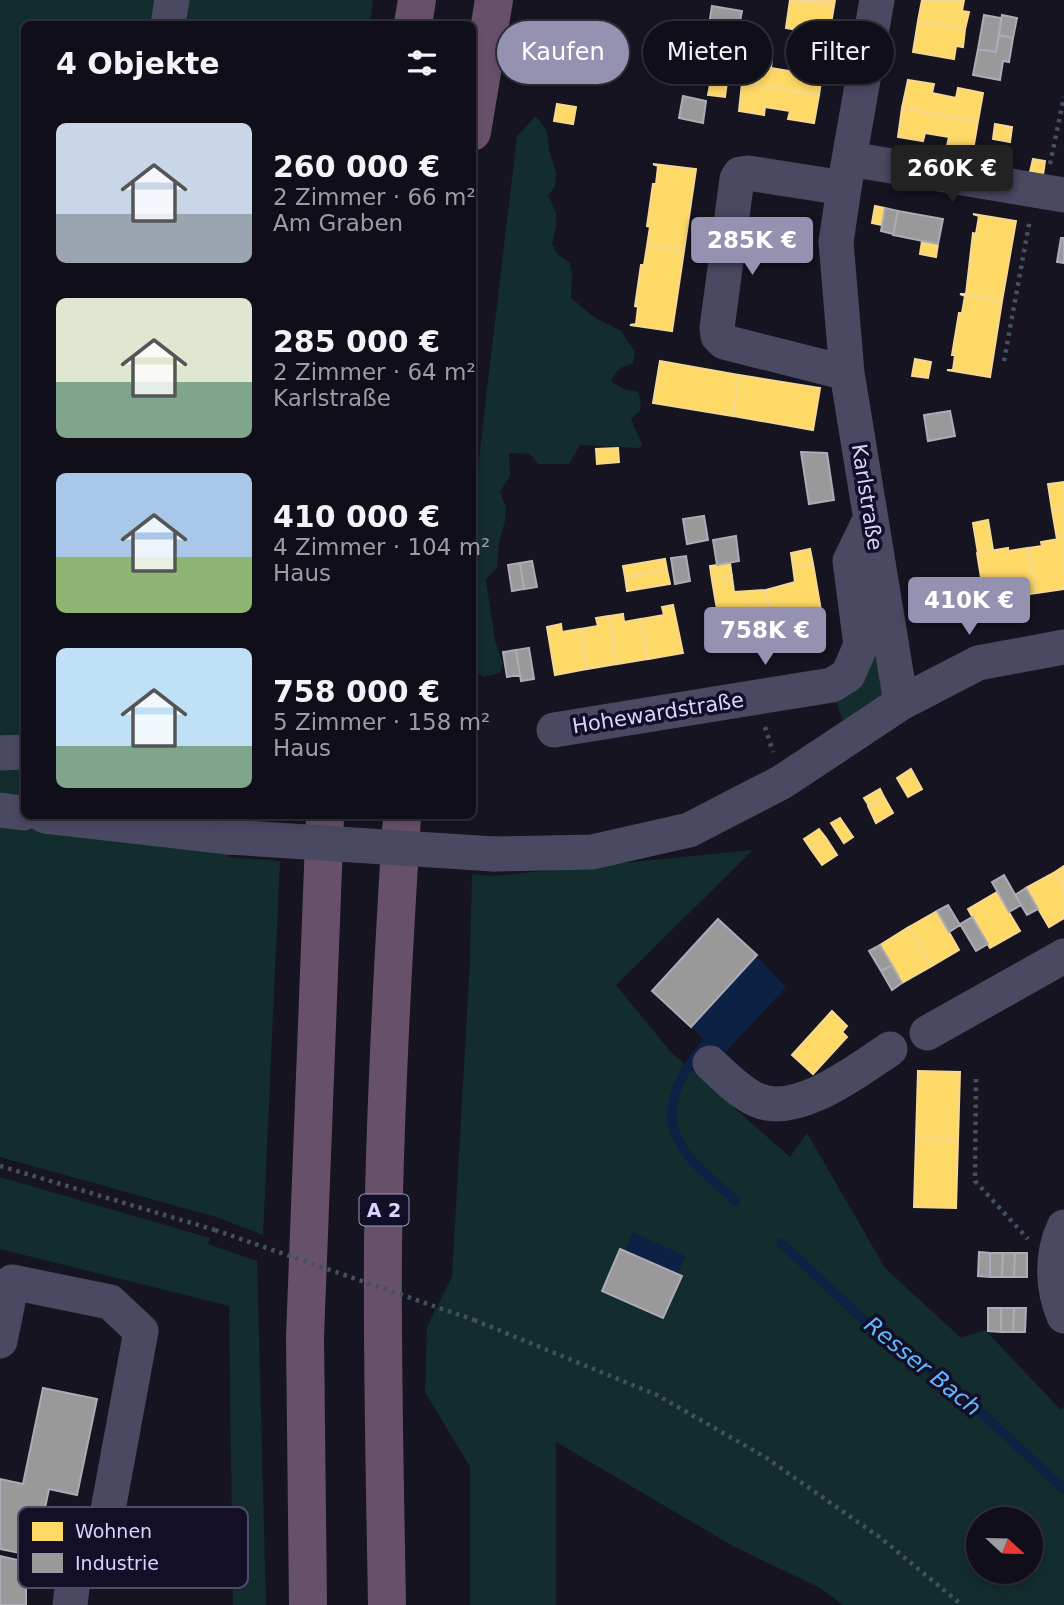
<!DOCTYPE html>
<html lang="de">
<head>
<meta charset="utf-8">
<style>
	body { margin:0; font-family:"DejaVu Sans",sans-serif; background:#191822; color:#f1f3f6; height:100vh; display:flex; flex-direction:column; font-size:26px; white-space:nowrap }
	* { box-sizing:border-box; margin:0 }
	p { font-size:23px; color:#9c9ca2 }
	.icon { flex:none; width:38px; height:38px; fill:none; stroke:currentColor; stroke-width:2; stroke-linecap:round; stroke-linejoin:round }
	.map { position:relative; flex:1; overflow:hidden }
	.details { position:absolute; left:21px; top:21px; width:455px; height:798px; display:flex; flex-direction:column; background:#100f19; border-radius:10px; box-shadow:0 4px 10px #0003,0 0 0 2px #302f38 }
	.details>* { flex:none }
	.hud { position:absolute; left:497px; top:21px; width:462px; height:63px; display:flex; gap:14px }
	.needle { width:46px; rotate:112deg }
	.tools { position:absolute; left:966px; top:1507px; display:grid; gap:14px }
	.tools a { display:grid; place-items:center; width:77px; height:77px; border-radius:50%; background:#100f19; box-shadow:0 4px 10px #0003,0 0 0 2px #302f38; font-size:35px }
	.price { position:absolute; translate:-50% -60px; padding:0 16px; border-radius:7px; background:#9591b1; color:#fff; font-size:23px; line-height:46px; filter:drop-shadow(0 2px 4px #0008) }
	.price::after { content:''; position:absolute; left:50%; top:42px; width:21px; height:16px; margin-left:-10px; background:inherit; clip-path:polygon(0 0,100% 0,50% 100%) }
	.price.current { background:#222; color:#fff }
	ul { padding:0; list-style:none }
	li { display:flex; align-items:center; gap:21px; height:175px; padding:0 35px }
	li span { display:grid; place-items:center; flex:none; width:196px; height:140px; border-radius:10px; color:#555 }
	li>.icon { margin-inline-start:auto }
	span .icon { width:84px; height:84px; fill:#fffc; stroke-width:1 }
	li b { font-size:30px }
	h2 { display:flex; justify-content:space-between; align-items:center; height:84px; padding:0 35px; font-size:30px }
	.chip { padding:0 24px; border-radius:32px; background:#100f19; box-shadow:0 4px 10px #0003,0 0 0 2px #302f38; font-size:24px; line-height:63px }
	.chip.current { background:#9591b1; color:#fff }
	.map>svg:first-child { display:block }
	.green { fill:#132c2d; fill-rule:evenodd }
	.water { fill:#0d2144 }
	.homes { fill:#ffd966; stroke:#f4d894; stroke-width:2 }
	.industry { fill:#999; stroke:#acabb8; stroke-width:2 }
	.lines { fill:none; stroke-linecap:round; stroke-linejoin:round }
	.stream { stroke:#0d2144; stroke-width:9 }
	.path { stroke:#44505f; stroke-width:4.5; stroke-dasharray:3.5 5; stroke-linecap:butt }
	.minor { stroke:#4a4962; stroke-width:35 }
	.highway { stroke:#67516a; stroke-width:38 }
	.path-bridge { stroke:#44505f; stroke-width:4.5; stroke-dasharray:3.5 5; stroke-linecap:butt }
	.minor-bridge { stroke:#4a4962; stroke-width:35 }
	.labels { text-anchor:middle; stroke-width:7; stroke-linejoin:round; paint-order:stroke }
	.shield { fill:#130f26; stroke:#9e99be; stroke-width:2 }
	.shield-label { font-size:19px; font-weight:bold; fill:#d9d4ff }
	.street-label { font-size:21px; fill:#d9d4ff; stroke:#130f26 }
	.water-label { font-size:23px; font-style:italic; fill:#62b6ff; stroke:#130f26 }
	.key { fill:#130f26; stroke:#4e4a67; stroke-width:2 }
	.key-label { font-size:19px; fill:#d9d4ff }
</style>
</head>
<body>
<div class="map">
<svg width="1064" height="1605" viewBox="0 0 1064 1605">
	<rect width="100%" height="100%" fill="#161421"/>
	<path class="green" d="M0,0H373L370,24H24V807L0,804Z
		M536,116L547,131L549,150L556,173L555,187L548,195L556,213V226L552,244L558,255L570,263L572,273L571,298L594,317L621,331L635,352L633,364C621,366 616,370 611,381L623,389L638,392L641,400L640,411L631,419L642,444L640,448L580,445L569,464H538L530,454L509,453L510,475L500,492L506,507L505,521L499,542L497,567L486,580L495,641L503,664L500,673L484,677L473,672V508L517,136Z
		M862,587L886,696L844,724L833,693Z
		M0,821L228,845V857L280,861L263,1235L216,1217L0,1157Z
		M753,850L616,985L670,1051L790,1157L807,1133L885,1268L961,1338L985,1330L1061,1410L1064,1407V1605H843L820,1588L733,1546L556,1442V1605H470V1467L425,1392L427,1327L452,1277L470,961L472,874L493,876ZM978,1519H1031V1572H978Z
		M0,1177L210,1238L208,1244L257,1261L266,1605H233L229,1306L0,1249Z"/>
	<path class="water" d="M756,956L786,987L722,1056L691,1027Z
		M633,1232L685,1256L678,1274L625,1250Z"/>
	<path class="homes" d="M790,0L834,6L829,36L786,28Z
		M796,0H835L834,6Z
		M922,0H964L962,11L969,12L965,29L918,21Z
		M918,21L965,29L963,47L956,46L954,59L913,52Z
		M578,32L610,38L606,61L574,55Z
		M748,54L772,58L771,68L795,72L797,63L823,67L819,95L742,83Z
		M574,55L595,59L591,83L569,79Z
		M713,64L730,67L727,82L711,80Z
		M711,80L727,82L725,97L708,95Z
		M908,80L934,84L932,93L956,98L958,88L983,93L978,121L902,108Z
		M742,83L819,95L814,123L788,119L790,111L765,107L764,115L739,111Z
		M557,104L576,107L573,124L554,121Z
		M902,108L978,121L973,150L947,146L949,137L925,133L923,141L898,137Z
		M995,124L1012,127L1010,142L993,139Z
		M1033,159L1045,161L1043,175L1030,172Z
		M653,164L696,169L684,251L647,246L650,227L647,226L653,184H656L658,166Z
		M875,206L885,208L882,225L872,223Z
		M973,214L1016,221L1002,301L960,294H966L973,233L976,234L979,216Z
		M922,241L938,244L936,257L920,254Z
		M647,246L684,251L672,331L630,325L636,324L638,307L635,306L641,265H644Z
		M960,294L1002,301L990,377L947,370H953L955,355H952L959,313H962L965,296Z
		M915,359L931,362L928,378L912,376Z
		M660,361L739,375L733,416L653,403Z
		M739,375L820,388L813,430L733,416Z
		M618,448L619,462L597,464L596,449Z
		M1064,482V508L1052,510L1048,484Z
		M1064,508V538L1057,539L1052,510Z
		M988,520L993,550L978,553L973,523Z
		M1064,538V589L1036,593L1028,548L1042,546L1041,542Z
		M1008,548V551L1028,548L1036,593L985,602L977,553Z
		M810,549L813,564L793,567L791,553Z
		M665,559L667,570L625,577L623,566Z
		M730,563L732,577L712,580L710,566Z
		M813,564L824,628L773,636L766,590L795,582L793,567Z
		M667,570L670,584L627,591L625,577Z
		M732,577L734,592L766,590L773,636L723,645L712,580Z
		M673,605L683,653L648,659L641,619L664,615L662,607Z
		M623,614L624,622L641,619L648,659L617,664L609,616Z
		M609,616L617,664L587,669L580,629L598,626L596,618Z
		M561,624L562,632L580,629L587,669L555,675L547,627Z
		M911,769L922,789L908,797L897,778Z
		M880,789L884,797L869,806L864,798Z
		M884,797L893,813L876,823L868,806Z
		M840,818L853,837L844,843L831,823Z
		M819,829L826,838L810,848L804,839Z
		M826,838L837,855L822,865L810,848Z
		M1064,866V888L1055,872Z
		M1055,872L1064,888V918L1049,927L1026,888Z
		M997,892L1020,931L990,948L968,909Z
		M937,911L959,950L932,966L909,927Z
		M909,927L932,966L902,983L880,945Z
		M832,1011L847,1026L842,1032L847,1037L813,1074L792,1055Z
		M918,1071L960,1072L958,1140L916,1139Z
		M916,1139L958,1140L956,1208L914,1207Z"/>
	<path class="industry" d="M712,6L742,11L737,36L708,31Z
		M984,15L1001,18L996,52L978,49Z
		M1002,15L1017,18L1013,38L999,35Z
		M999,35L1013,38L1009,62L1003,61L1000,80L973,75L978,49L996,52Z
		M683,96L706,101L703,123L679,118Z
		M885,208L898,211L893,234L881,231Z
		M898,211L943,219L938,244L893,235Z
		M1061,238H1064V263L1057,262Z
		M950,411L955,436L928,441L924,415Z
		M801,452L827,453L834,500L809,504Z
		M704,516L708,540L687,544L683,519Z
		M736,536L739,561L717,565L713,540Z
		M686,556L690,581L675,584L671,558Z
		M532,561L537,587L524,589L520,563Z
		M520,563L524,589L512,591L508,565Z
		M529,648L534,679L521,681L516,650Z
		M516,650L520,675L507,677L503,652Z
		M1004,875L1021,905L1009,912L992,882Z
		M1026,888L1038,909L1027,915L1015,895Z
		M948,905L960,925L949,932L937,911Z
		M972,917L988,944L976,951L960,924Z
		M718,919L757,955L691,1027L652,991Z
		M880,945L892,965L881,971L869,951Z
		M892,965L902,983L892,990L881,971Z
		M620,1249L682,1276L663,1318L602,1291Z
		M979,1252L990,1253V1277L978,1276Z
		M990,1253H1003L1002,1277H990Z
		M1003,1253H1015L1014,1277H1002Z
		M1015,1253H1027V1277H1014Z
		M988,1308H1001V1332L988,1331Z
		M1001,1308H1014L1013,1332H1001Z
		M1014,1308H1026L1025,1332H1013Z
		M43,1388L97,1399L77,1495L49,1489L35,1556L0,1549V1479L23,1484Z
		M0,1556L26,1562V1605H0Z"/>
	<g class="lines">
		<path class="stream" d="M714,1033C681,1072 651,1113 691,1159C704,1174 721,1187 736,1201
			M781,1243L879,1334L951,1385L1064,1489"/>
		<path class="path" d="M1050,164L1064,97
			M1004,361L1030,219
			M765,727L773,752
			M976,1079L975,1181L1028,1239
			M0,1166L215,1230
			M474,1320L657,1395L765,1457L882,1539L962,1605"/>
		<path class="minor" d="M877,0L844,188L836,242L847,373L901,703
			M168,24L172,0
			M850,159L1064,195
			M844,188L748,173L740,174L737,179L717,328L718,336L724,342L847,373
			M554,730L832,685L848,675L861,645L850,561L870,520
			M0,753L24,752
			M0,810L24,813
			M45,816L229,837
			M494,854L592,852L689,830L782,782L901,703L978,663L1064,647
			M927,1033L1064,956
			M710,1063C723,1075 740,1093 757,1100C797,1118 858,1070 890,1049
			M1064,1227C1051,1255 1052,1288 1064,1316
			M0,1341L12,1282L110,1302L141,1331L103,1537L79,1531L70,1605"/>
		<path class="highway" d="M413,24L417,0
			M472,132L494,0
			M308,1605L305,1337L325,816
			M387,1605C385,1485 382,1365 383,1245C385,1101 393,958 402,816"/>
		<path class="path-bridge" d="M215,1230L474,1320"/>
		<path class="minor-bridge" d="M229,837L494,854"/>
	</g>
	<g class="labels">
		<rect class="shield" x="359.5" y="1194.5" width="49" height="31" rx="5"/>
		<g class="shield-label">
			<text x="384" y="1217">A 2</text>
		</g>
		<g class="street-label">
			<text transform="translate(867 497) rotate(81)" y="7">Karlstraße</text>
			<text transform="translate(658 713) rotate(-9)" y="7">Hohewardstraße</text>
		</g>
		<g class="water-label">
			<text transform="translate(923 1366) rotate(39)" y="8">Resser Bach</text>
		</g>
	</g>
	<rect x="18" y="1507" width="230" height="81" rx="10" class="key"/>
	<rect x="32" y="1522" width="31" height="19" fill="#ffd966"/>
	<rect x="32" y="1553" width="31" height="20" fill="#999"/>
	<g class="key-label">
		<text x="75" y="1538">Wohnen</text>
		<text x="75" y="1570">Industrie</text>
	</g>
</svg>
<div class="tools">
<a><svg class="needle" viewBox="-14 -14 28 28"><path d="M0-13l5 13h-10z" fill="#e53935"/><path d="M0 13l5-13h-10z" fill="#9c9ca2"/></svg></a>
</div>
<b class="price current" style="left:952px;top:205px">260K €</b>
<b class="price" style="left:752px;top:277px">285K €</b>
<b class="price" style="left:969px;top:637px">410K €</b>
<b class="price" style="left:765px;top:667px">758K €</b>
<div class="hud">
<a class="chip current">Kaufen</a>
<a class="chip">Mieten</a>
<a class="chip">Filter</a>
</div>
<section class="details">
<h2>4 Objekte<svg class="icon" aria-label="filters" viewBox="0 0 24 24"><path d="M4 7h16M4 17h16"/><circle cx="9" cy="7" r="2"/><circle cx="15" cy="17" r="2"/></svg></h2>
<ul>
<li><span style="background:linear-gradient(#c9d6e8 65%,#9aa5b1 0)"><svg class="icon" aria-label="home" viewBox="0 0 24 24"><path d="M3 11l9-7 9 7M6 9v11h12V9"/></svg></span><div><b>260 000 €</b><p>2 Zimmer · 66 m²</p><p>Am Graben</p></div></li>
<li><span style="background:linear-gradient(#dfe7d0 60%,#7fa58c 0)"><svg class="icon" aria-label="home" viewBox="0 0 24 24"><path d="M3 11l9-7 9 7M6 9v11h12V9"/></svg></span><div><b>285 000 €</b><p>2 Zimmer · 64 m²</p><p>Karlstraße</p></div></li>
<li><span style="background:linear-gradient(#a9c7e8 60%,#8fb573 0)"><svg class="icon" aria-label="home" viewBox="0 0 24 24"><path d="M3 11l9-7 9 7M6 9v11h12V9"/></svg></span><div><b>410 000 €</b><p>4 Zimmer · 104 m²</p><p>Haus</p></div></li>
<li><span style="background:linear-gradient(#bfe0f5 70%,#7fa58c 0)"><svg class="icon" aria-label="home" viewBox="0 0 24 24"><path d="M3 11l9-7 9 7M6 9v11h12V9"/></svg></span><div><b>758 000 €</b><p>5 Zimmer · 158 m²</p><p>Haus</p></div></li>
</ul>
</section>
</div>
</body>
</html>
